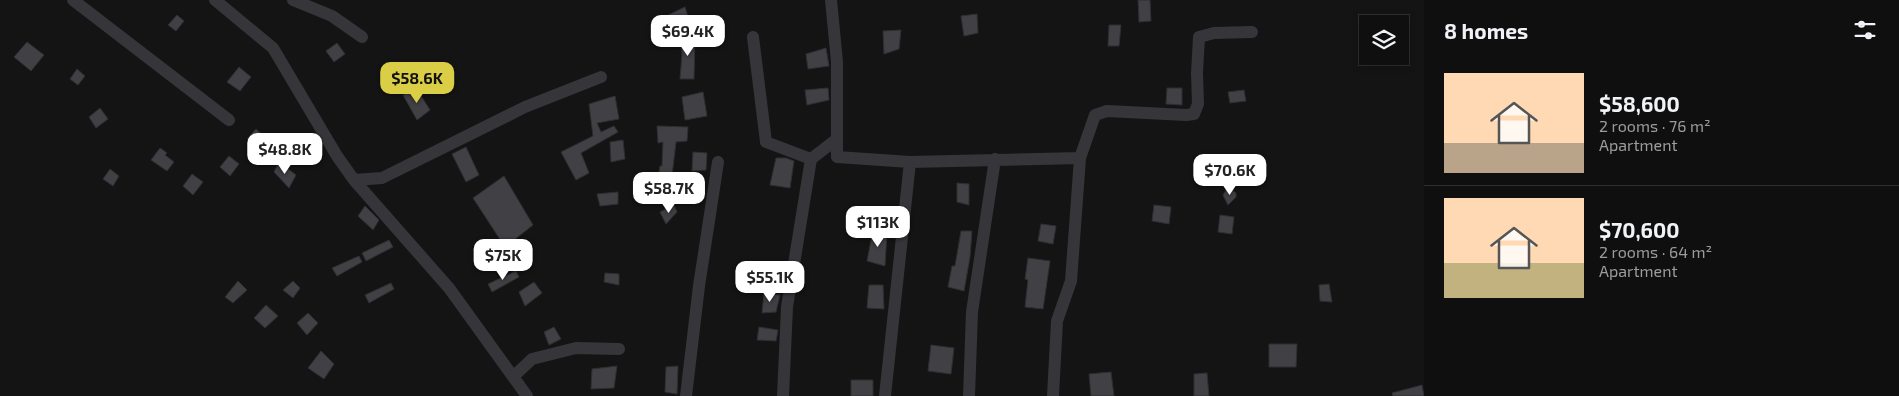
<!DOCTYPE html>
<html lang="en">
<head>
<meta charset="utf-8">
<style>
	body { margin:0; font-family:"Exo 2",sans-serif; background:#181819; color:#f1f3f6; height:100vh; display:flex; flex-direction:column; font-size:19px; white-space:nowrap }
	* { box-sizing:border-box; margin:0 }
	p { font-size:16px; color:#9b9c9f }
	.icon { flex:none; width:28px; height:28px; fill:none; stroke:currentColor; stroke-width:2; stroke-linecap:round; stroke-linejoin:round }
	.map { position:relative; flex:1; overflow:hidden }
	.side { display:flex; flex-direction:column; background:#0f0f10; width:475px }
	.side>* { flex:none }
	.tools { position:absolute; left:1359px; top:15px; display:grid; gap:10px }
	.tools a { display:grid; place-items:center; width:50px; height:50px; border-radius:0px; background:#0f0f10; box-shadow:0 2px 8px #0003,0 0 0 1px #2f2f30; font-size:25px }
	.price { position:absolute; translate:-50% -42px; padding:0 11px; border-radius:10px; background:#fff; color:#222; font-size:16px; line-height:32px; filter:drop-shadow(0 1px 2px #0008) }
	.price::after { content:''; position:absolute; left:50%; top:30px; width:15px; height:11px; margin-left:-8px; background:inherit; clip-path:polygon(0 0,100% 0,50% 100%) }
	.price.active { background:#dbce47; color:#111 }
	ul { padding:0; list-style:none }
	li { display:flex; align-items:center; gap:15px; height:125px; padding:0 20px }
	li+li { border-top:1px solid #2f2f30 }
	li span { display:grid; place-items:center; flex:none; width:140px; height:100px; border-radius:0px; color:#555 }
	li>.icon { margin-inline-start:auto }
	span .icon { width:60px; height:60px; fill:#fffc; stroke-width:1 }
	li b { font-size:21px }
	h2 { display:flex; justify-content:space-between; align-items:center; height:60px; padding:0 20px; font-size:21px }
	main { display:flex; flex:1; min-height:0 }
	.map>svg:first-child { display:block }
	.building { fill:#414145; stroke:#2f2e31 }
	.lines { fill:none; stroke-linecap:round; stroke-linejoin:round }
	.minor { stroke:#36363a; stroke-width:12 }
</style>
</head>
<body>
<main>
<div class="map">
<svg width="1424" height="396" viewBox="0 0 1424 396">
	<rect width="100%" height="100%" fill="#141415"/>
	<path class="building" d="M1138,0H1150L1151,21L1139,22Z
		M685,7L689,20L670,29L666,16Z
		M977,14L978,33L964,36L961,16Z
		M177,15L184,21L176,31L168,25Z
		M1109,25H1121L1119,46H1108Z
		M901,30L899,49L884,54L883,31Z
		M695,35L694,79H680L682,55L680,37Z
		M27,42L44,55L31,71L14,57Z
		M337,43L345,54L334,62L326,51Z
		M826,48L829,66L808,69L806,54Z
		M239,67L251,77L240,91L227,82Z
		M77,69L85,76L78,85L70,79Z
		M416,88L430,110L417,120L403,95Z
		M828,88L829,100L807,105L805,90Z
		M1167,88H1182V105L1166,104Z
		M1244,90L1246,101L1230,103L1228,92Z
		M703,92L707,116L685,120L682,97Z
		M615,96L619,119L597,123L601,132L614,126L618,132L581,153L589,173L576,180L561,152L593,136L589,104Z
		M100,108L108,119L96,128L89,117Z
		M657,126L688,127L687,141L676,142L670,192L656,189L660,166H662L663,142L658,143Z
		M256,129L266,138L257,148L247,139Z
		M623,140L625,159L611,162L610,142Z
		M466,147L479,175L466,182L452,154Z
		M160,148L167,153L165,155L174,162L167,171L151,160Z
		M693,152L707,153L706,170L692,171Z
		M229,156L239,164L230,176L220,167Z
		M776,158H786L794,161L790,188L770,185Z
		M279,162L296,175L289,188L274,172Z
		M110,169L119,176L113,186L103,179Z
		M192,174L203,182L193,195L183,186Z
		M504,176L533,225L505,247L473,198Z
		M957,183L969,184V205L957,202Z
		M1231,189L1236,193V197L1228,205L1223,195L1226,190Z
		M618,192V204L600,206L597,194Z
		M674,205L677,212L666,224L660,212Z
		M1154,205L1171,207L1169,224L1152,221Z
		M365,206L379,220L373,230L358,216Z
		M1220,215L1234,217L1232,234L1218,232Z
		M1041,224L1056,226L1053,244L1038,241Z
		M873,230L887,232L885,266L867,261Z
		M961,231H972L970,257L964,291L948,287L952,266H955Z
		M389,240L393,247L366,261L362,253Z
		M359,256L362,262L337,276L332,268Z
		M1028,258L1050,261L1043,309L1025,307L1028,280L1025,279Z
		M516,271L519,277L492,292L488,284Z
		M605,273L619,274V285L604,282Z
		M238,281L247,290L233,303L225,297Z
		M293,281L300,288L293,298L283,290Z
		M534,282L542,293L525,306L519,292Z
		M391,283L394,289L369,303L365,295Z
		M1329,284L1332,302L1320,301L1319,285Z
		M869,285H883L884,309L867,308Z
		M764,293L780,295L776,312L762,313Z
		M266,305L278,316L265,328L254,318Z
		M308,313L318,323L307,335L297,323Z
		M554,327L561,339L549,345L544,332Z
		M759,327L778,330L776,341L757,340Z
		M1269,344H1297L1296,367H1269Z
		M931,345L954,348L951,374L928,371Z
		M321,351L334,364L324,379L308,368Z
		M617,366L614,388L591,389L592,369Z
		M678,366L677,394L665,392L666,367Z
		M1111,372L1114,396H1091L1089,374Z
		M1207,373L1209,396H1194V374Z
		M851,380H873V396H851Z
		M1422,385L1424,396H1393L1392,393Z"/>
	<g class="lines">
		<path class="minor" d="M73,0L229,120
			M215,0L273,48L337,156L354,180L360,184
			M293,0L332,16L362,37
			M753,37L766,142L811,159
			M837,139V157L910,162
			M1080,158L1095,115L1107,111L1186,115L1194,114L1198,104L1197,73L1199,37L1214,33L1252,32
			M514,376L532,359L576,348L619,349
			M527,396L449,288L354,180L382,178L525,107L601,77
			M686,396L699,286L718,162
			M783,396L787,307L811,159L837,139V62L831,0
			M885,396L910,162L1080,158L1071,281L1057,321L1053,396
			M969,396L972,312L995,159"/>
	</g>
</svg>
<div class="tools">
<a><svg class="icon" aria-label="layers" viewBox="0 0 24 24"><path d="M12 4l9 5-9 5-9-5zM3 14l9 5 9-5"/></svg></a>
</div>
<b class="price" style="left:688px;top:57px">$69.4K</b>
<b class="price active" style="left:417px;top:104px">$58.6K</b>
<b class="price" style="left:285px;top:175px">$48.8K</b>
<b class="price" style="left:1230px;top:196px">$70.6K</b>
<b class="price" style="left:669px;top:214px">$58.7K</b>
<b class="price" style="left:878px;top:248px">$113K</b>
<b class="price" style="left:503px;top:281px">$75K</b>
<b class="price" style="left:770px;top:303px">$55.1K</b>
</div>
<section class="side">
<h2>8 homes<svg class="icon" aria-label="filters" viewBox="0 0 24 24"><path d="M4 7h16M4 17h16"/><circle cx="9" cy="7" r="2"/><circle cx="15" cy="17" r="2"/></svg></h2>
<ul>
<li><span style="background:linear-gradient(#ffd9b3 70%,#b9a48a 0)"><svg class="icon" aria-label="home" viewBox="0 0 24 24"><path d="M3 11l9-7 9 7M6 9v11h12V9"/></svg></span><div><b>$58,600</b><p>2 rooms · 76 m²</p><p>Apartment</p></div></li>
<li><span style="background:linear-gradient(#ffd9b3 65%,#c2b280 0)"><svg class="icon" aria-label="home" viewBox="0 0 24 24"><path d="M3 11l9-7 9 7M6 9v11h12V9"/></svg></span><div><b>$70,600</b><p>2 rooms · 64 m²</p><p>Apartment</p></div></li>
</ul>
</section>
</main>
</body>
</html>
